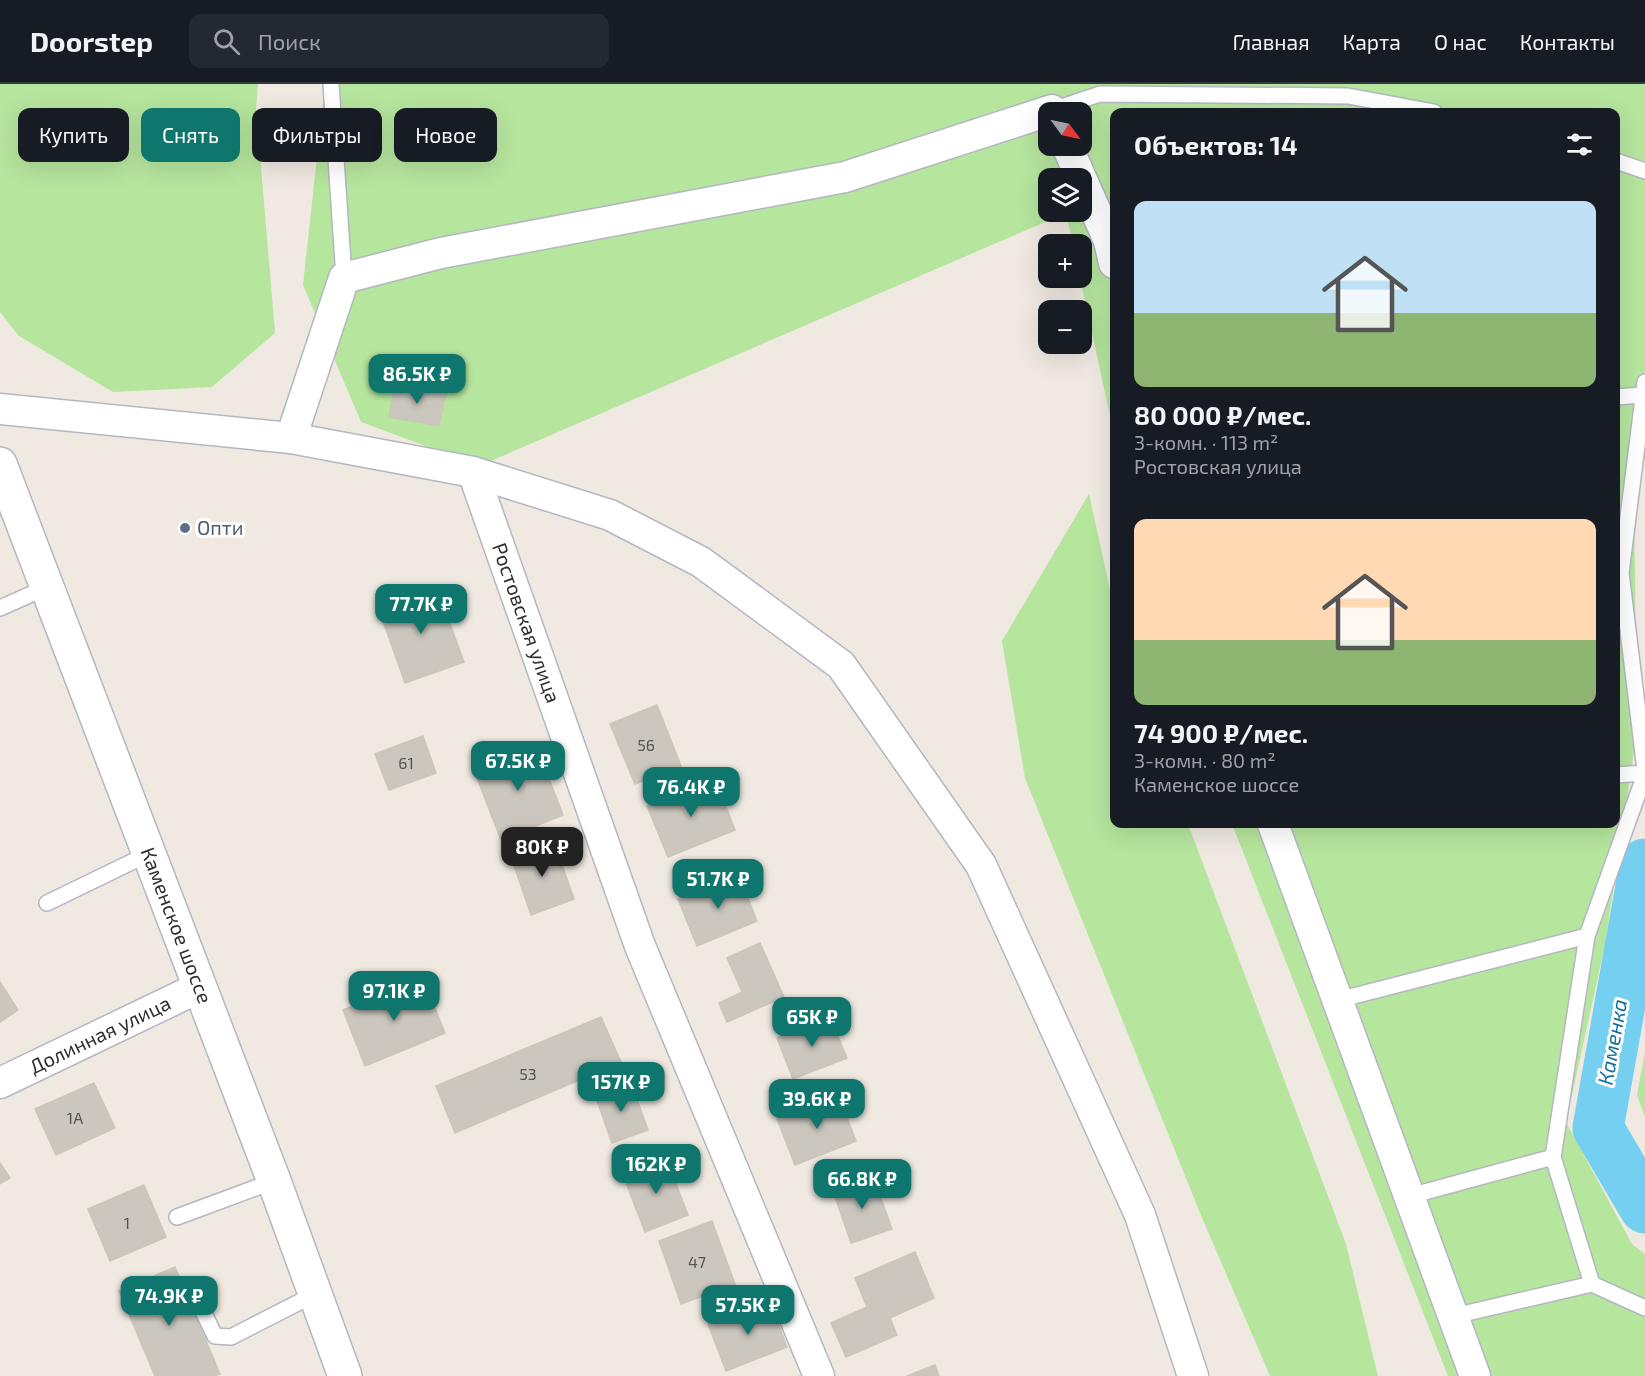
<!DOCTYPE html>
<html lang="ru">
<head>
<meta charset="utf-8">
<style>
	body { margin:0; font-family:"Exo 2",sans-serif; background:#242831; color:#f1f3f6; height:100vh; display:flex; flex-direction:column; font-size:22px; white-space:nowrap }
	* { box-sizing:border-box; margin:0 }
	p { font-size:20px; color:#9ea1a6 }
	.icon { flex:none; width:33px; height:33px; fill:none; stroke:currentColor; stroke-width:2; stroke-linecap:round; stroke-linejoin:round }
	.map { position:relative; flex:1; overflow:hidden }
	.sheet { position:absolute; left:1110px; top:24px; width:510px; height:720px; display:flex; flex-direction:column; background:#171b24; border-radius:12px; box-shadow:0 6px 24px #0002 }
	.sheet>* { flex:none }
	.top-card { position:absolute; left:18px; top:24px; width:570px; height:54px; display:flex; gap:12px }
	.needle { width:39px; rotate:123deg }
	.buttons { position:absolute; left:1038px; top:18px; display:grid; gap:12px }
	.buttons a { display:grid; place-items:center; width:54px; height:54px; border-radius:12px; background:#171b24; box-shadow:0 6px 24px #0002; font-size:30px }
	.price { position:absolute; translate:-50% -51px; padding:0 14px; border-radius:12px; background:#0f766e; color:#fff; font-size:20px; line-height:39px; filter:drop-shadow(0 2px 3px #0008) }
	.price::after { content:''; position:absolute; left:50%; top:36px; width:18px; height:14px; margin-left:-9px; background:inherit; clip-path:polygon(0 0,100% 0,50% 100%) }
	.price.current { background:#222; color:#fff }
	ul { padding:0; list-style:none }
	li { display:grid; align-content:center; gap:12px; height:318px; padding:0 24px }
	li span { display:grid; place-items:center; height:186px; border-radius:12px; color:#555 }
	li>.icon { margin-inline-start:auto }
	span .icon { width:108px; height:108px; fill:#fffc; stroke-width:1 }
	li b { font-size:26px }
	h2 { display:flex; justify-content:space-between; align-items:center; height:72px; padding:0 24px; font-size:26px }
	.chip { padding:0 21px; border-radius:12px; background:#171b24; box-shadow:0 6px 24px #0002; font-size:21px; line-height:54px }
	.chip.current { background:#0f766e; color:#fff }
	header { display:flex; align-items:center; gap:36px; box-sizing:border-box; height:84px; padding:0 30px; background:#171b24; border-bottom:2px solid #363941 }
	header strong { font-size:28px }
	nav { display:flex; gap:33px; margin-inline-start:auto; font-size:21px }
	.search { width:420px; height:54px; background:#242831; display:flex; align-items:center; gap:15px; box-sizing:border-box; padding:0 21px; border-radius:12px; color:#9ea1a6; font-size:22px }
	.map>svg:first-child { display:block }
	.green { fill:#b6e59e; fill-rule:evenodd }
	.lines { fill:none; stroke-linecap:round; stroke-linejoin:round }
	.river { stroke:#75cff0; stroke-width:51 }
	.building { fill:#cbc7bf; stroke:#cbc5ba; stroke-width:1.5 }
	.service-casing { stroke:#b4b7c1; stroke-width:18 }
	.minor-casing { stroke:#b4b7c1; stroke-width:33 }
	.tertiary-casing { stroke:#b4b7c1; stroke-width:36 }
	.service { stroke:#fff; stroke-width:15 }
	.minor { stroke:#fff; stroke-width:30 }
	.tertiary { stroke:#fff; stroke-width:33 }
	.service-dot { fill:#5c6f8a; stroke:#fff; stroke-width:2 }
	.labels { text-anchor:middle; stroke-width:6; stroke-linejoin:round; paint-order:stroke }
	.number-label { font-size:16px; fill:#555452 }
	.service-label { font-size:20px; fill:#4e5e75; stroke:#fff; text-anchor:start }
	.street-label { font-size:20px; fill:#2e2e2e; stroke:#fff }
	.water-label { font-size:21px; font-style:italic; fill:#0d6fa3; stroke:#fff }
</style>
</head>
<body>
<header>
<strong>Doorstep</strong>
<div class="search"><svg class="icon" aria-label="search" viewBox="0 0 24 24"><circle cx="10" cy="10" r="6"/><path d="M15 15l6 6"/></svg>Поиск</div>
<nav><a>Главная</a><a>Карта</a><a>О нас</a><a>Контакты</a></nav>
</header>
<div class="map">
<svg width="1645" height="1292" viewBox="0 0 1645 1292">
	<rect width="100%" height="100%" fill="#efe9e1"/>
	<path class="green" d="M0,0H258L256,24L275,249L212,303L113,308L19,252L0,228Z
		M325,0H1645V375L1634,421L1637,647L1605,861L1566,1038L1632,1160L1645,1170V1292H1448L1232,740H1616V28H1114V350L1080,194L1082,160H1073L1066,129L479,382L361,338L303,201ZM1048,28H1082V62H1048ZM1048,94H1082V128H1048Z
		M1089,410L1114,524V740H1188L1346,1160L1378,1292H1270L1200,1129L1025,694L1002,557Z
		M1645,968V1033L1637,1011Z"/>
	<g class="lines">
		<path class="river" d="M1645,780L1598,1044L1645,1124"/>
	</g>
	<path class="building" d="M395,300L446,309L439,342L389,333Z
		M436,502L464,578L405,599L378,523Z
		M657,621L681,682L635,700L610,640Z
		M423,652L436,689L389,706L375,670Z
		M536,661L563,731L501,756L474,686Z
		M715,695L735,746L668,773L647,722Z
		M554,758L574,815L531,831L511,773Z
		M739,791L757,837L697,862L678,815Z
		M760,859L784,913L727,938L719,919L742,908L727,874Z
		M423,894L445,949L365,982L343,926Z
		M0,898L18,926L0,938Z
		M601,933L621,978L455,1049L436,1002Z
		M830,933L847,974L793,995L777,954Z
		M94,999L115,1044L56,1071L35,1025Z
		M631,999L648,1046L612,1059L595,1011Z
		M838,1010L856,1057L795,1081L777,1035Z
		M666,1074L688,1131L645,1148L623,1091Z
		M0,1079L10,1094L0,1100Z
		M873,1092L892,1145L851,1159L833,1107Z
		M144,1101L166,1153L110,1177L88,1125Z
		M712,1137L735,1200L681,1220L659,1157Z
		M915,1168L934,1214L890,1234L897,1251L846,1273L831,1239L867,1223L855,1194Z
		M175,1183L220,1290L214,1292H155L119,1207Z
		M769,1216L787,1263L726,1287L708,1240Z
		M935,1281L939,1292H907Z"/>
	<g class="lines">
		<g class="service-casing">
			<path id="service" d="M331,0L344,194
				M1052,26L1100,10L1348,12L1434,28
				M1616,77L1645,87
				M1645,298L1621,489L1645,686
				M1616,313L1642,311
				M0,524L45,504
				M1645,690L1587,852L1553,1073L1592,1200L1645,1224
				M1616,691L1645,689
				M47,819L148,770
				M1338,916L1587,852
				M1410,1112L1553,1073
				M177,1133L274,1097
				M194,1209L215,1252L231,1253L315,1210
				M1454,1232L1592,1200"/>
		</g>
		<g class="minor-casing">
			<g id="minor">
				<path d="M1067,62L1109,157L1114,179"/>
				<path d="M0,325L291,354L473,388L610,431L701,478L841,581L981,781L1140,1131L1193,1292"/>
				<path d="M291,354L344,194L441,169L845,93L1052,26L1053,28"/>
				<path id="s1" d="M473,388L640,862L819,1292"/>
				<path d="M1273,740L1475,1292"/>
				<path id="s2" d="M0,999L200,903"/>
			</g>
		</g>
		<g class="tertiary-casing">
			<g id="tertiary">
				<path id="s3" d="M0,380L274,1097L345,1292"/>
			</g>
		</g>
		<use href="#service" class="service"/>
		<use href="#minor" class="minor"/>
		<use href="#tertiary" class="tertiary"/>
	</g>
	<circle class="service-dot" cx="185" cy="444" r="6"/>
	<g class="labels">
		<g class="number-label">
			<text x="646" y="667">56</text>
			<text x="406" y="685">61</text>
			<text x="528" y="996">53</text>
			<text x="75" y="1040">1А</text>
			<text x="127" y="1145">1</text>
			<text x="697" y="1184">47</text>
		</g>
		<g class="service-label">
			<text x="197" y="451">Опти</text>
		</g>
		<g class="street-label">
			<text dy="7" stroke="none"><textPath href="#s1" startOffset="160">Ростовская улица</textPath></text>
			<text dy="7" stroke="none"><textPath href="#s3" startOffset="494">Каменское шоссе</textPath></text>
			<text dy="7" stroke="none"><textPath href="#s2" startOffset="111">Долинная улица</textPath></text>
		</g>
		<g class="water-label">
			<text transform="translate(1613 958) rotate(-80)" y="7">Каменка</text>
		</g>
	</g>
</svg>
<div class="buttons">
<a><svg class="needle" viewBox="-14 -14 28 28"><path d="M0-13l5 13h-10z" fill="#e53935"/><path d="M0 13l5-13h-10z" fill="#9ea1a6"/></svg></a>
<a><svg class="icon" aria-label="layers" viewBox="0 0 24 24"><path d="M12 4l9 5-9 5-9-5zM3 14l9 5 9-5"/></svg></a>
<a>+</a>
<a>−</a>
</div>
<b class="price" style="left:417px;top:321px">86.5K ₽</b>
<b class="price" style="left:421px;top:551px">77.7K ₽</b>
<b class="price" style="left:518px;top:708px">67.5K ₽</b>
<b class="price" style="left:691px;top:734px">76.4K ₽</b>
<b class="price current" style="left:542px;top:794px">80K ₽</b>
<b class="price" style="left:718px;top:826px">51.7K ₽</b>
<b class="price" style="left:394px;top:938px">97.1K ₽</b>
<b class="price" style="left:812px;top:964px">65K ₽</b>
<b class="price" style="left:621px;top:1029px">157K ₽</b>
<b class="price" style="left:817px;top:1046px">39.6K ₽</b>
<b class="price" style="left:656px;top:1111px">162K ₽</b>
<b class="price" style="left:862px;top:1126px">66.8K ₽</b>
<b class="price" style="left:169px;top:1243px">74.9K ₽</b>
<b class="price" style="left:748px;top:1252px">57.5K ₽</b>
<div class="top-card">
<a class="chip">Купить</a>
<a class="chip current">Снять</a>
<a class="chip">Фильтры</a>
<a class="chip">Новое</a>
</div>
<section class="sheet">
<h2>Объектов: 14<svg class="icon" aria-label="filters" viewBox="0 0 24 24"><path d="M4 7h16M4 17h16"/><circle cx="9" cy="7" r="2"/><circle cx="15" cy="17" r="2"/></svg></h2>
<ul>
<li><span style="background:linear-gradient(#bfe0f5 60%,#8fb573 0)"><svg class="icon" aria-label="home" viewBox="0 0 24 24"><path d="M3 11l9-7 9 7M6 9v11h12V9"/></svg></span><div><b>80 000 ₽/мес.</b><p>3-комн. · 113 m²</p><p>Ростовская улица</p></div></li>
<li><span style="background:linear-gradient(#ffd9b3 65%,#8fb573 0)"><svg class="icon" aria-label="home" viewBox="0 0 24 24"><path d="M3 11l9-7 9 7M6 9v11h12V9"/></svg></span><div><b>74 900 ₽/мес.</b><p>3-комн. · 80 m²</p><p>Каменское шоссе</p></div></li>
</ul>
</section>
</div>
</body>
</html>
